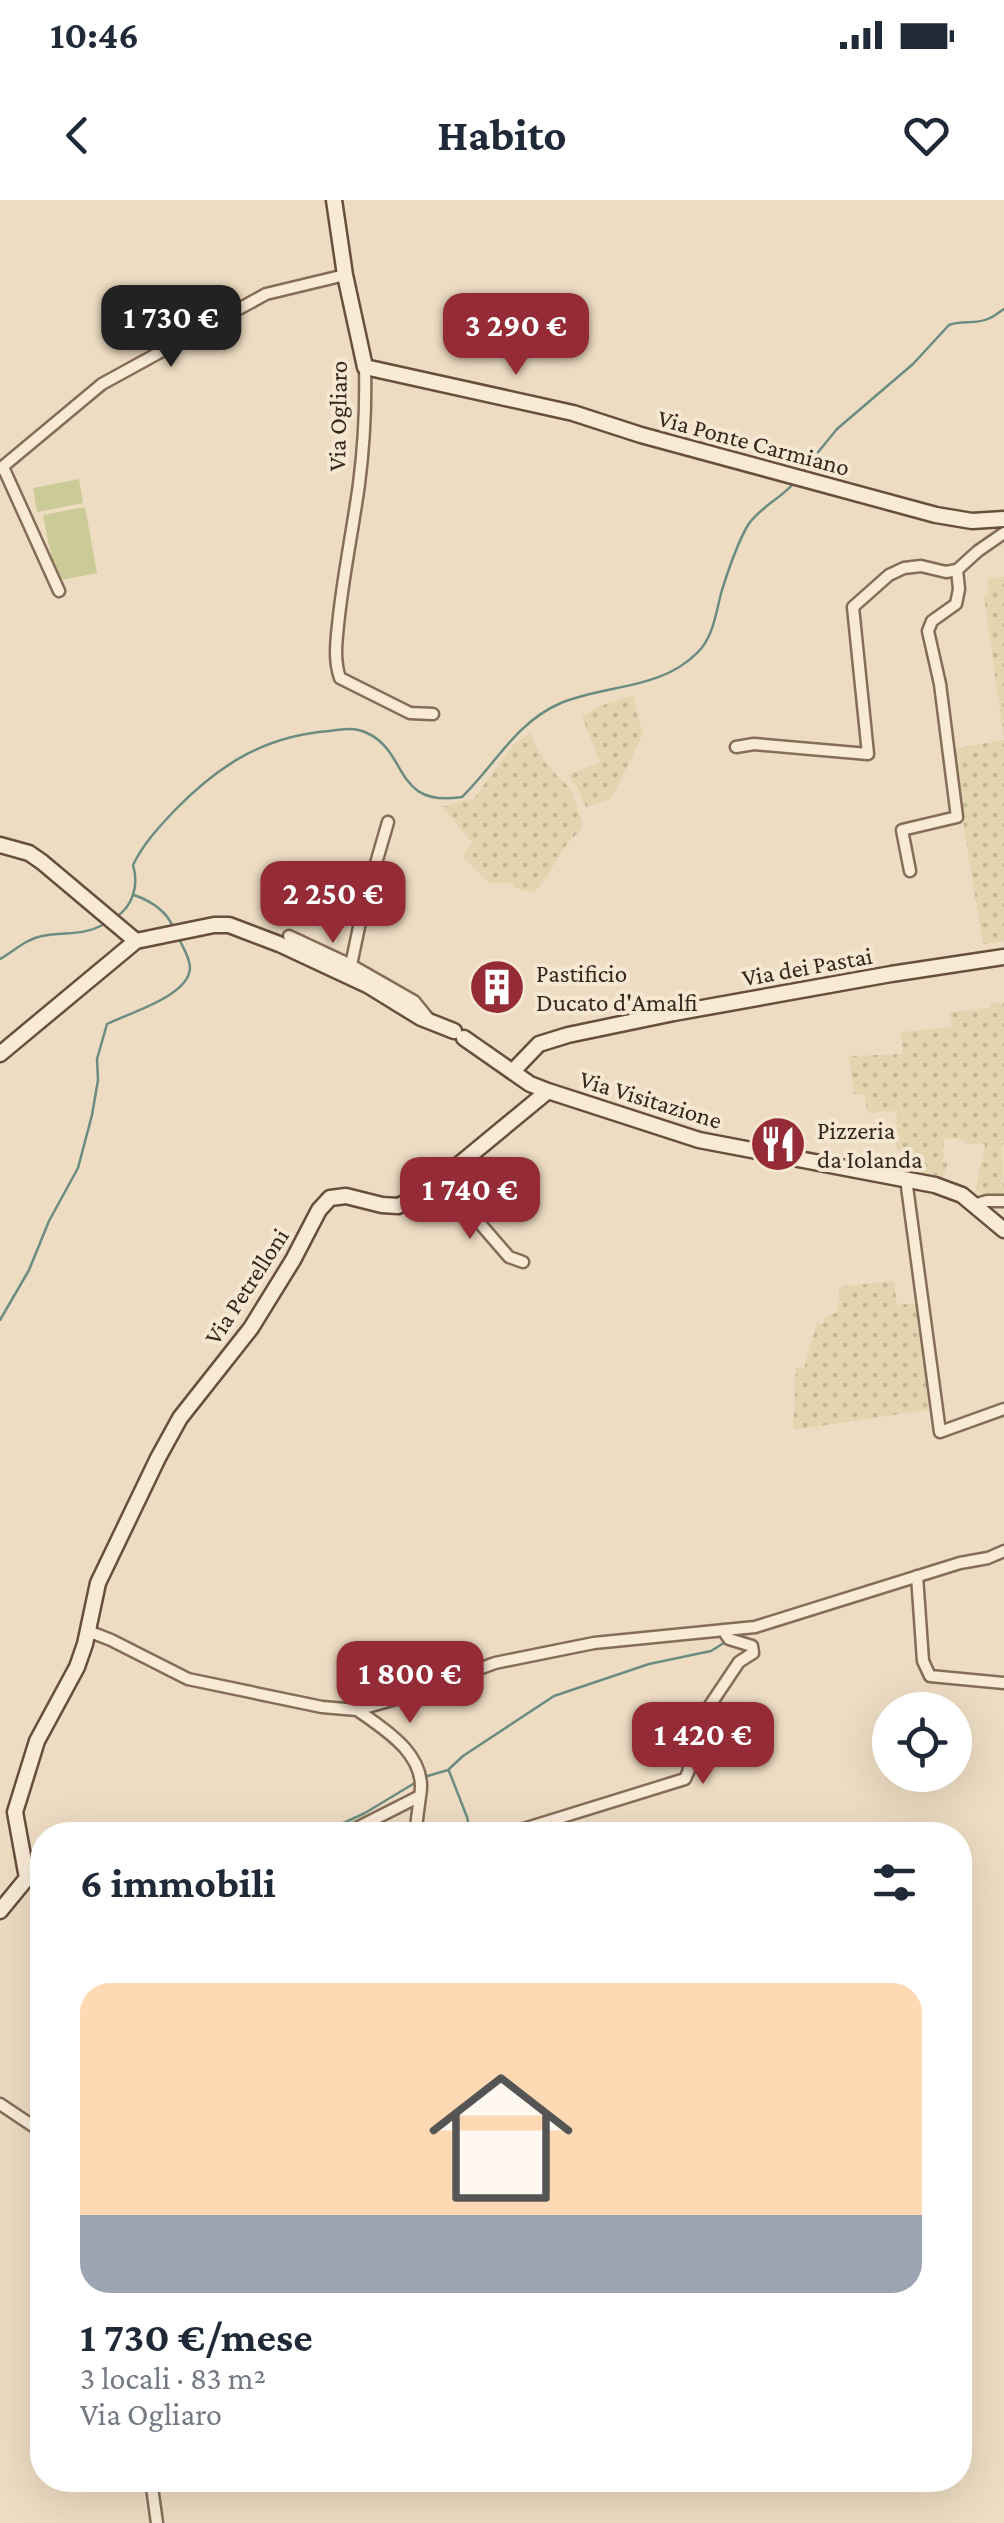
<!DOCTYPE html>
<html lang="it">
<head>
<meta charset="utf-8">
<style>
	body { margin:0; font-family:"Crimson Pro",serif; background:#f6f6f7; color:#1f2937; height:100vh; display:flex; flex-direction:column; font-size:38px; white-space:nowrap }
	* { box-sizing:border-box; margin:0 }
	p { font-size:32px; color:#747a83 }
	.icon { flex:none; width:55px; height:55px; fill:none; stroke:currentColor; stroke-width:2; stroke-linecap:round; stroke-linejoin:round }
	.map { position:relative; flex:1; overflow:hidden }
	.details { position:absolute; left:30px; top:1622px; width:942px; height:670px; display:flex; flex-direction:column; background:#fff; border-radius:40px; box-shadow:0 10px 40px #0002 }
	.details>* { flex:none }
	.buttons { position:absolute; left:872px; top:1492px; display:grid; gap:20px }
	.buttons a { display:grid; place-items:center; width:100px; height:100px; border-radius:50%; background:#fff; box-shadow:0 10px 40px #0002; font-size:50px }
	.price { position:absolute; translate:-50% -85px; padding:0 22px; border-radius:20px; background:#942b36; color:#fff; font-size:32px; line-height:65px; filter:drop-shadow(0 2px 5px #0008) }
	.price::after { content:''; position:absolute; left:50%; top:60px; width:30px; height:22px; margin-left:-15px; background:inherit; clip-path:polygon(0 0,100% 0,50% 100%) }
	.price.current { background:#222; color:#fff }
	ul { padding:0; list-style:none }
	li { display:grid; align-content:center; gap:20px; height:530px; padding:0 50px }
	li span { display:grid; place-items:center; height:310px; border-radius:30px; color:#555 }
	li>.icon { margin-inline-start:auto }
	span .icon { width:180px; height:180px; fill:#fffc; stroke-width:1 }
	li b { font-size:42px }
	h2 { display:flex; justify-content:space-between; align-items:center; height:120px; padding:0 50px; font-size:42px }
	.status { display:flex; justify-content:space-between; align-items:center; height:70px; padding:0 50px; background:#fff; direction:ltr }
	.status svg { height:28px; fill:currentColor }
	header { display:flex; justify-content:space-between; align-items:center; height:130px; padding:0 50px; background:#fff; font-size:45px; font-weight:700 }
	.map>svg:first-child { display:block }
	.farmland { fill:url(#farmland-dots) }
	.garden { fill:#cacb96 }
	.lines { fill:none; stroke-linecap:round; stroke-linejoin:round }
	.stream { stroke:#6b8d81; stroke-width:2.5 }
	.street-casing { stroke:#866d59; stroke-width:15 }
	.secondary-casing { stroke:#684e3d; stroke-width:19 }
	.street { stroke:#f8ead5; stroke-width:10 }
	.secondary { stroke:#f8ead5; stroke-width:14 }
	.labels { text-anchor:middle; stroke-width:8; stroke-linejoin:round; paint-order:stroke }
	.street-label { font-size:25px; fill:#36271d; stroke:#f5e7d1 }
	.poi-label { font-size:25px; fill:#36271d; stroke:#f5e7d1; text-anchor:start }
</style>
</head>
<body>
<div class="status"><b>10:46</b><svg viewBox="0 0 49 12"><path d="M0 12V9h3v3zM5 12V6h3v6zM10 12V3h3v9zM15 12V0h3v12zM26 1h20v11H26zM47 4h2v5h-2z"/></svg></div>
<header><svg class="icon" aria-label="back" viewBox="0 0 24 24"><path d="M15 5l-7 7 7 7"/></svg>Habito<svg class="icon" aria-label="heart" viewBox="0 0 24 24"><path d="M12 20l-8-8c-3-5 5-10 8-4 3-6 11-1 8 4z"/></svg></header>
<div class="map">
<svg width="1004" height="2323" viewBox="0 0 1004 2323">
	<defs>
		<pattern id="farmland-dots" width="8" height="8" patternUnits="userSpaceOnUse" patternTransform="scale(2.5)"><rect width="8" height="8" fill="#e2d5af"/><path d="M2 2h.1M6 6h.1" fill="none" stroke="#c2b796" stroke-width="1.8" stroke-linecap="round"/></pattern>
	</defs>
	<rect width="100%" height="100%" fill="#eddcc2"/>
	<path class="farmland" d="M1004,377V741L983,744L951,549L1004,540L984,396L989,394L987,379Z
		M633,495L643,534L611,599L586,607L577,587L568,575L600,562L582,516L597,509V507Z
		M531,533L539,553L551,570L571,589L583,624L582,629L569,641L543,682L535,691L530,692L513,687V683H489L463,656L472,642L442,607L469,599L473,600L514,544Z
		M1004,802V944L1002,945L1004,993L985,994L975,992L985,944H967L961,939L944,938L943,962L948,963L941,983L897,973L903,952L896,949L897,911L867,913L865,894H854L849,856L903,854L901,832L951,827L950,812L990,808V803Z
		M894,1081L897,1105L919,1103L933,1209L793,1230L796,1168H804L817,1123L823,1124L825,1117L838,1112L839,1087Z"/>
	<path class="garden" d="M79,279L83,303L37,312L33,288Z
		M85,307L97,373L56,381L43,315Z"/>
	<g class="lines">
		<path class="stream" d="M801,273L837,229L913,164L949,125C962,120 977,125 990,118C995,116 999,112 1004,109
			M134,695C151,701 166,710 173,727
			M116,717C133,706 139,685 133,665C143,644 159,627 175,610C220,564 265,536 329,531C343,529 354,527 367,533C409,552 393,608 462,597C495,565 516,522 561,503C605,485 662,489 697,453C714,437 716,411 722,390C728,371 738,342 748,325C759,308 780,299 793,284
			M0,759C14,751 26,739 42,736C66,731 80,737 105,724
			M0,1120L29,1070L49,1021L78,968L92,915L98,880L97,859L107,824C129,813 189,796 190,768C190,758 183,747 179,739
			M449,1571L467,1617L471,1635
			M424,1577L448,1570L463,1556L554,1496L649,1464L711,1451L727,1441
			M318,1635L365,1613L418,1581"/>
		<g class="street-casing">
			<path id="street" d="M365,167C366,206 364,245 359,284C353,328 344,371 339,416C337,436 333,458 340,478L410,513L433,514
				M3,267L59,391
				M0,269L102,184L266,94L345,75
				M736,547L754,544L868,554L853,407L889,375L904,368L921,366L946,372L957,370L978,351L1004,333
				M388,622L363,708L351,765L414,801L432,823
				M910,671L902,630L957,617L940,484L928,431L932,421L956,404L959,389L957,370
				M289,736L351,765
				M906,979L940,1232L1004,1209
				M422,995L477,1020L509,1057L523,1062
				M973,1005L987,1001H1004
				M917,1376L923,1461L930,1476L1004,1483
				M88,1431L111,1440L188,1479L322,1507L357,1510L406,1496L495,1463L594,1443L755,1427L960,1363L988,1358L1004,1351
				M343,1635L420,1596C428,1556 386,1530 357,1510
				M415,1635L420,1596
				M504,1635L685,1579L689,1570L686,1541L739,1462L753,1453L752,1446L729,1439L723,1430
				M0,1904L42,1932
				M151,2280L157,2323"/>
		</g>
		<g class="secondary-casing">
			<path id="secondary" d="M334,0L345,75L365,167L573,213L641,235L936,315L972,321L1004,319
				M0,645L29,653L42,662L136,741
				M464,838L530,884L548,891L699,940L935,985L962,995L1004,1030
				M0,854L136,741L214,725H229L279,744L369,786L421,818L454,831
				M514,870L539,844L568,835L674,813L891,774L1004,757
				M0,1711L27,1678L15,1612L37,1541L77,1467L85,1444L98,1383L158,1258L180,1218L251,1128L293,1060L319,1010L330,998L346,996L382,1005L398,1006L422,995L548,891"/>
		</g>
		<use href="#street" class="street"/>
		<use href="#secondary" class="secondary"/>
	</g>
	<defs>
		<g id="building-disc" transform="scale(2.875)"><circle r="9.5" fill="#942b36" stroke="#f5e7d1"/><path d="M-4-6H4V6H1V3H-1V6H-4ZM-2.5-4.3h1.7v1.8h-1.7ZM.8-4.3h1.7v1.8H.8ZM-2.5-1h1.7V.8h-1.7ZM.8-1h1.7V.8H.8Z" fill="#fff"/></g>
		<g id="restaurant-disc" transform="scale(2.875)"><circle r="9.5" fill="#942b36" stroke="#f5e7d1"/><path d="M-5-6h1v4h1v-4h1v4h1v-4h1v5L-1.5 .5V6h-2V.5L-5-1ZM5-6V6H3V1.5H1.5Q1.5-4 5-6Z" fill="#fff"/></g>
	</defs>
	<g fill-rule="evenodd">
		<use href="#building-disc" x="497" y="787"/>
		<use href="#restaurant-disc" x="778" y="944"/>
	</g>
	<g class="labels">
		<g class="street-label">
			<text transform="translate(337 216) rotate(-89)" y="9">Via Ogliaro</text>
			<text transform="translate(754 242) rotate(15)" y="9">Via Ponte Carmiano</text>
			<text transform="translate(807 766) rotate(-10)" y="9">Via dei Pastai</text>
			<text transform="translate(651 899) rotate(17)" y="9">Via Visitazione</text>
			<text transform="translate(246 1086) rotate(-57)" y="9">Via Petrelloni</text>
		</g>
		<g class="poi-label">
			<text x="536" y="782">Pastificio<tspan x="536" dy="29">Ducato d'Amalfi</tspan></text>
			<text x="817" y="939">Pizzeria<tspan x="817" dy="29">da Iolanda</tspan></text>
		</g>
	</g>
</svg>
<div class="buttons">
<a><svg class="icon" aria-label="locate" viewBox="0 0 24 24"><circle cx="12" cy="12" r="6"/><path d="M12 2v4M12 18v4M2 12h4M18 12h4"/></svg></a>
</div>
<b class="price current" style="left:171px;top:170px">1 730 €</b>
<b class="price" style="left:516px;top:178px">3 290 €</b>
<b class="price" style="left:333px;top:746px">2 250 €</b>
<b class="price" style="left:470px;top:1042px">1 740 €</b>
<b class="price" style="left:410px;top:1526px">1 800 €</b>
<b class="price" style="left:703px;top:1587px">1 420 €</b>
<section class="details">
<h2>6 immobili<svg class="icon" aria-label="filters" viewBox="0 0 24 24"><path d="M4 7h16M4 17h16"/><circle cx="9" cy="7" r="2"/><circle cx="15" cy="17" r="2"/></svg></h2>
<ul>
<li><span style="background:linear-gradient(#ffd9b3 75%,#9aa5b1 0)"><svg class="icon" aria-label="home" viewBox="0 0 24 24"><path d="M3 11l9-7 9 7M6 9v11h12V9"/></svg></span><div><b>1 730 €/mese</b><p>3 locali · 83 m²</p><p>Via Ogliaro</p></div></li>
</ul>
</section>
</div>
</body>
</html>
